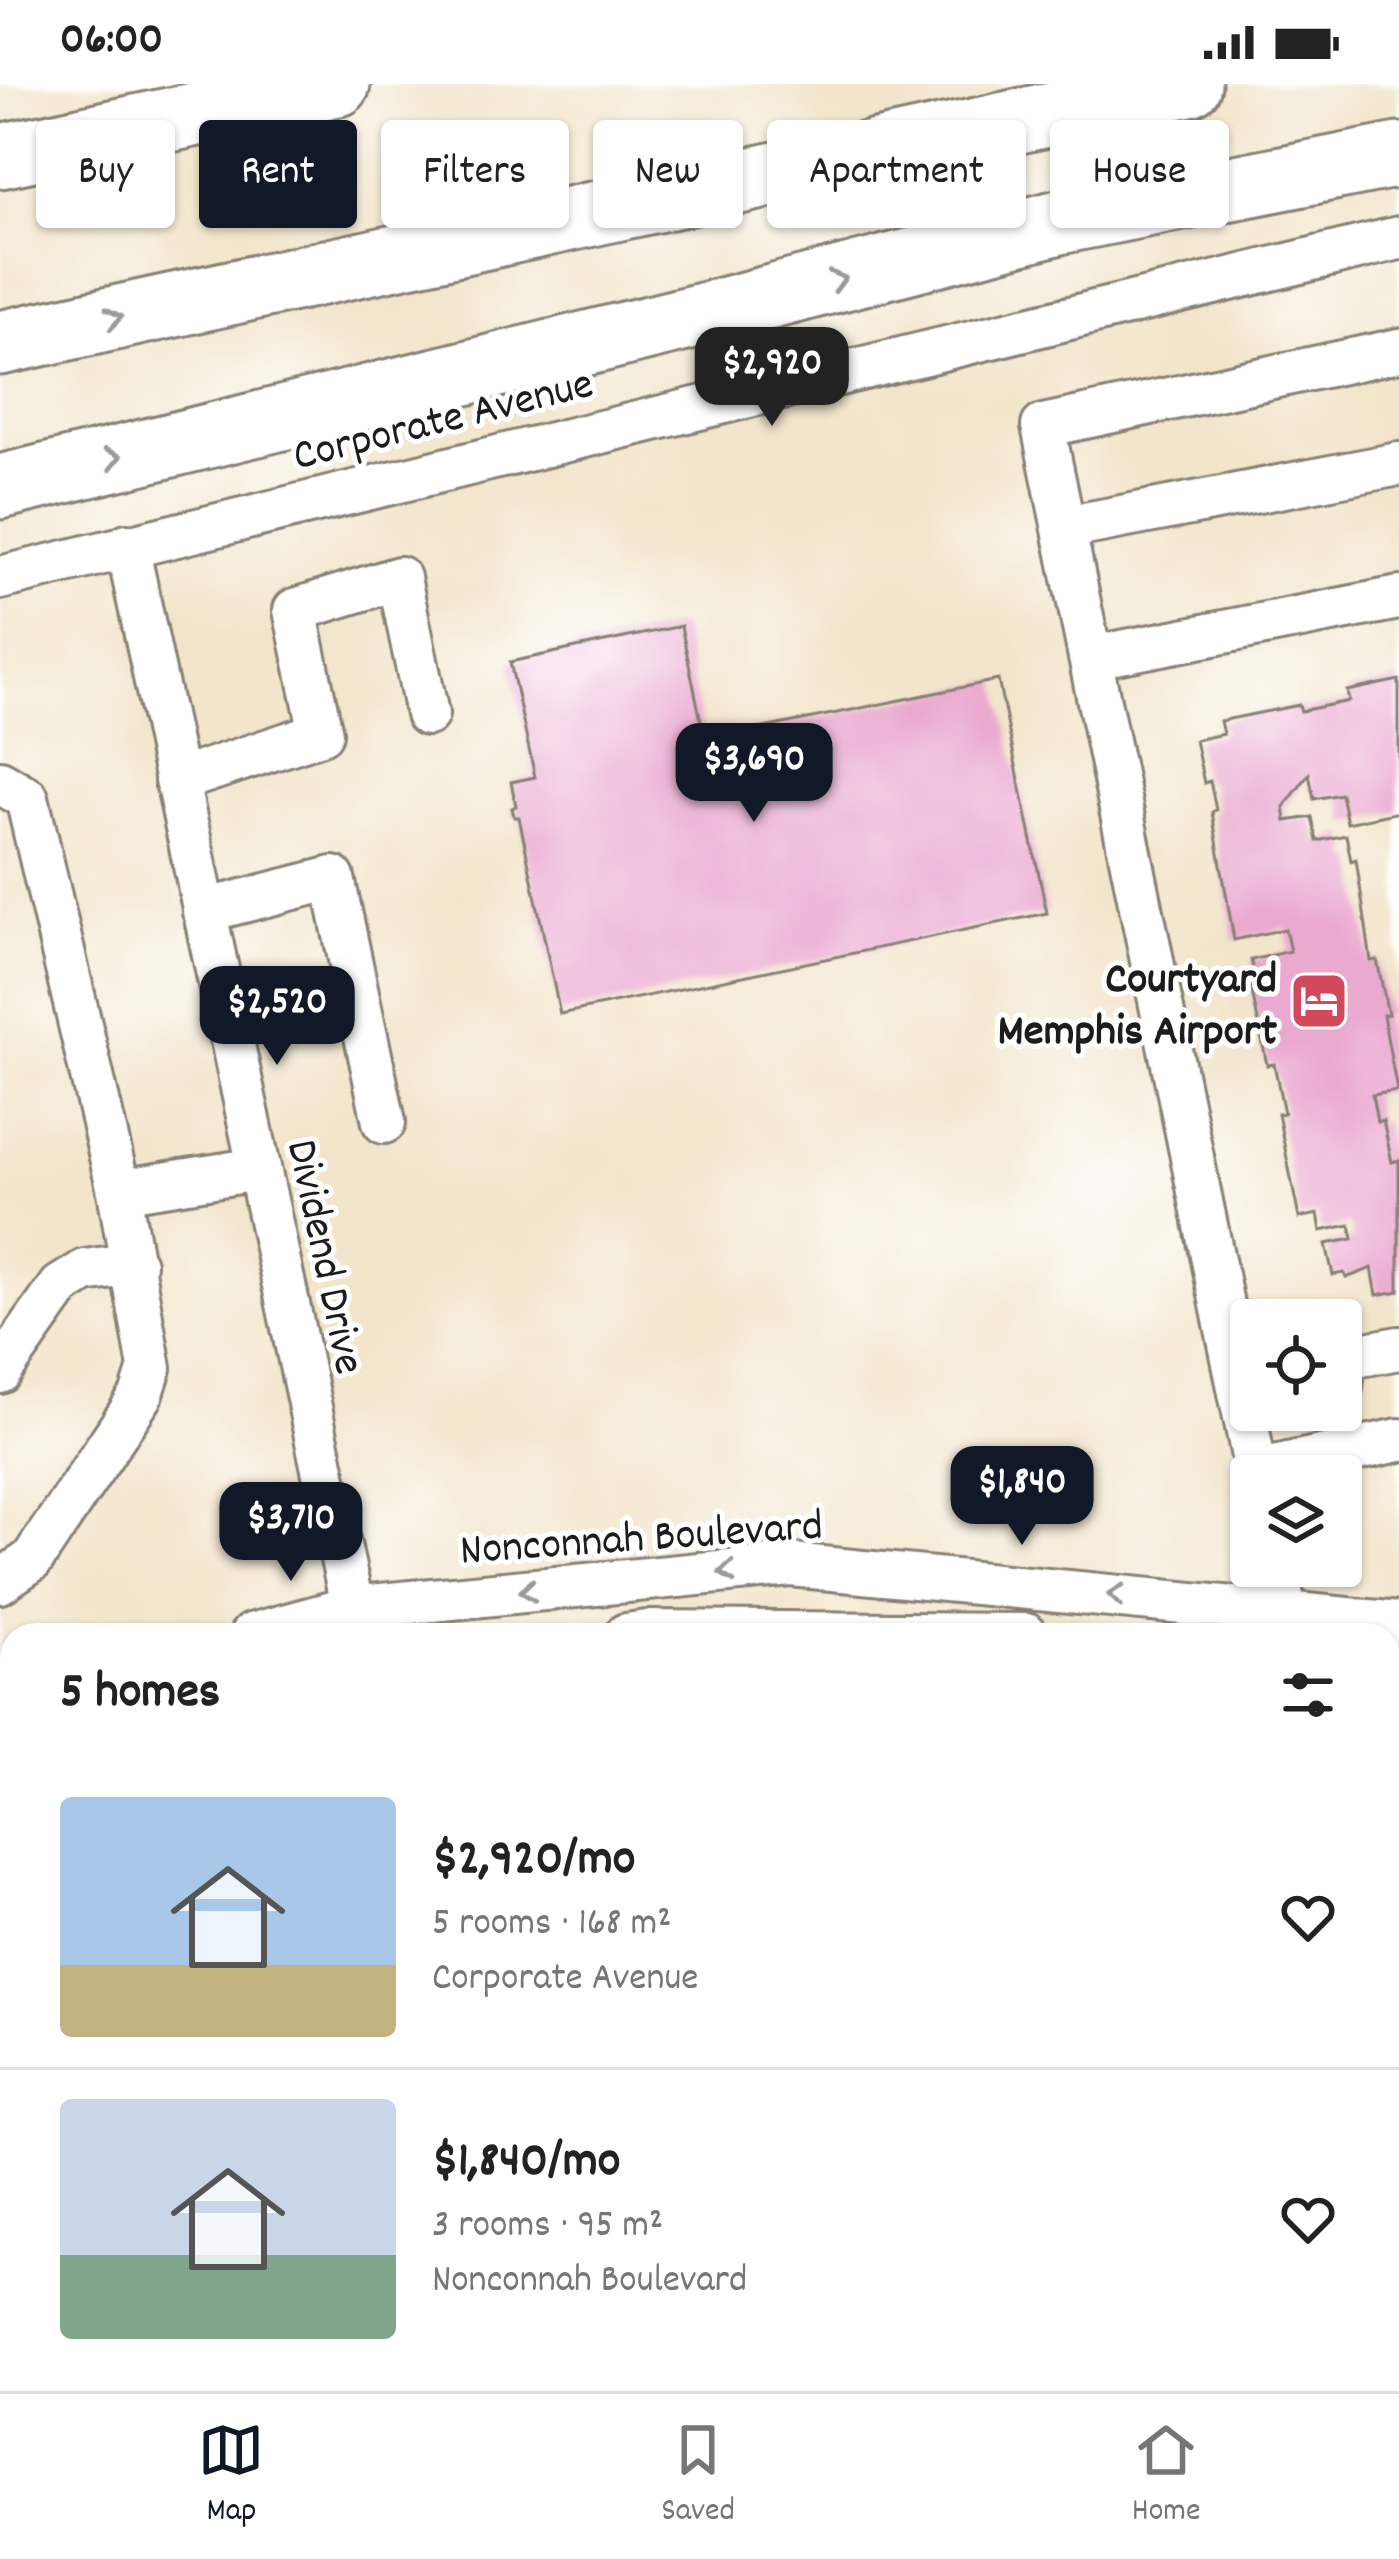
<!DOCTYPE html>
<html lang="en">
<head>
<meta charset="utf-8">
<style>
	body { margin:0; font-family:Dekko,sans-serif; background:#f6f6f6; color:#222; height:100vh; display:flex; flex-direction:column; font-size:45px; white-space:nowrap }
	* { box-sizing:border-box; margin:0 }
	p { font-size:39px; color:#767676 }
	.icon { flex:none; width:66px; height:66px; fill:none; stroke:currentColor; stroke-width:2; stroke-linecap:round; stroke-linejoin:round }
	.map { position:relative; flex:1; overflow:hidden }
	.drawer { position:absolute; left:0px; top:1539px; width:1401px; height:768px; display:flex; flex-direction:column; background:#fff; border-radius:36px 36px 0 0; box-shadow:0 3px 9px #0004 }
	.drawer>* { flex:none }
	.banner { position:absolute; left:36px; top:36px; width:1329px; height:108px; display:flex; gap:24px }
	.buttons { position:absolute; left:1230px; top:1215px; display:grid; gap:24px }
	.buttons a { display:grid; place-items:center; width:132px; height:132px; border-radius:12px; background:#fff; box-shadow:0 3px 9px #0004; font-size:60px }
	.price { position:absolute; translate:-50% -102px; padding:0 27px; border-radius:24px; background:#111827; color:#fff; font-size:39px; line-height:78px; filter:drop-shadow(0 3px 6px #0008) }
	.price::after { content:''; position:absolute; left:50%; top:72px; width:36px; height:27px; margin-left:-18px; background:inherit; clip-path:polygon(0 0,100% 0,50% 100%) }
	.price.selected { background:#222; color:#fff }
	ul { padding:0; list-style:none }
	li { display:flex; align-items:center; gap:36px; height:300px; padding:0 60px }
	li+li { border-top:3px solid #e0e0e0 }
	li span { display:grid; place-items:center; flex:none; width:336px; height:240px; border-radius:12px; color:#555 }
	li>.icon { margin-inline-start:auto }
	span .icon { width:144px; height:144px; fill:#fffc; stroke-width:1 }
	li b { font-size:51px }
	h2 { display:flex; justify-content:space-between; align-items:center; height:144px; padding:0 60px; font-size:51px }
	.chip { padding:0 42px; border-radius:12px; background:#fff; box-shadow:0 3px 9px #0004; font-size:42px; line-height:108px }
	.chip.selected { background:#111827; color:#fff }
	.status { display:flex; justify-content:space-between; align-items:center; height:84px; padding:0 60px; background:#fff; direction:ltr }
	.status svg { height:33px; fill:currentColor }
	.tab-bar { display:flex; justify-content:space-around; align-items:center; height:168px; border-top:3px solid #e0e0e0; background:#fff; font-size:33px; color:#767676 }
	.tab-bar a { display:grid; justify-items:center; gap:6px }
	.tab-bar .selected { color:#111827 }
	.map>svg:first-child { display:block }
	.building { fill:#eaaad0 }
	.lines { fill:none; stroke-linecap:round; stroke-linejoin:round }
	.minor-casing { stroke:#878074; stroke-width:48 }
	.highway-casing { stroke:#878074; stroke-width:69 }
	.minor { stroke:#fff; stroke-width:42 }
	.highway { stroke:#fff; stroke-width:63 }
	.oneway { stroke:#999 }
	.labels { text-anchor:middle; stroke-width:10; stroke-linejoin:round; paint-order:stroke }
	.street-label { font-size:45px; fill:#1c1c1c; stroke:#fff }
	.poi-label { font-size:45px; font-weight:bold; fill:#1c1c1c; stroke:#fff; text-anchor:end }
</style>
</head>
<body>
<div class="status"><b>06:00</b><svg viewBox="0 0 49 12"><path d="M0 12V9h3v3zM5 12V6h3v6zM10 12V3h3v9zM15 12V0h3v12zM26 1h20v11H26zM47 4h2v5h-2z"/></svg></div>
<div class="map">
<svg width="1399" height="2307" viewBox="0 0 1399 2307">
	<rect width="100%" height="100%" fill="#fff"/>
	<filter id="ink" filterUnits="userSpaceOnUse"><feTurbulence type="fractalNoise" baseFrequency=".00833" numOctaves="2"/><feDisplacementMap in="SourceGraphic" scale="24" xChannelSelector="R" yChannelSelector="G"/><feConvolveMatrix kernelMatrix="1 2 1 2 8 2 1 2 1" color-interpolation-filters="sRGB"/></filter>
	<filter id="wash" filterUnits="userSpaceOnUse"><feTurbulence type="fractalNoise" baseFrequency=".004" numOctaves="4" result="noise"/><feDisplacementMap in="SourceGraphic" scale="48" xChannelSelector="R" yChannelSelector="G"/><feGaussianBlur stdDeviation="2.7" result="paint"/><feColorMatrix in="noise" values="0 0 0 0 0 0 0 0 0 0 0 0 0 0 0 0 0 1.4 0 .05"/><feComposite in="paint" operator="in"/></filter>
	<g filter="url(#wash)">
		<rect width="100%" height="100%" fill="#f2e5cb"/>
		<g id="blocks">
			<path class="building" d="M681,542L705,656L998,596L1047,829L560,930L519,733H514L512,724L516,722L511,698L535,693L510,578Z
				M1399,596V728L1347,739L1341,710L1314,715L1309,690L1284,723L1286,737L1312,733L1317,757L1346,751L1351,777L1356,775L1371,877L1377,876L1388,930L1383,931L1397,1007L1372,1011L1377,1038L1383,1037L1392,1078L1399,1076V1207L1377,1211L1372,1184L1346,1194L1344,1189L1333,1191L1326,1160L1353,1155L1350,1141L1321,1147L1318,1130L1299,1134L1278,1030L1284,1029L1274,980L1267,981L1251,903L1257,902L1251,876L1290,867L1285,845L1234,856L1212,728L1216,726L1210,697L1204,699L1195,656L1223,650L1220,637L1299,621L1301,627L1349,617L1347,607Z
				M12,1946V2251L0,2252V1948Z
				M1399,1961V2111L1389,2112V1962Z"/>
		</g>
	</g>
	<g filter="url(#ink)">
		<use href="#blocks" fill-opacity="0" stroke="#878074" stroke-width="3"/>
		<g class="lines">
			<g class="minor-casing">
				<path id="minor" d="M1064,444L1399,380
					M127,461L358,1550
					M0,494L1399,154
					M1090,574L1399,514
					M176,697L321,649L295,526L399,494L427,630
					M0,698L27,714L119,1107L258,1085
					M204,827L333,794L384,1038
					M0,1288L61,1202L85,1187L134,1180
					M1341,1303L1344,1274L1399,1264
					M1256,1387L1399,1356
					M1257,1392L1043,342L1399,266
					M1276,1482L1285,1527
					M0,1498L32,1476L141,1312L150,1284L119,1107
					M251,1551L350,1524L791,1481L1399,1540
					M626,1551L647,1548L1026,1551
					M1389,1588L1399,1590
					M0,1641L12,1635
					M0,1708L12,1703
					M1389,1740H1399
					M0,1860L12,1856
					M1389,1862L1399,1865
					M1389,2211H1399
					M273,2295L274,2307
					M400,2307L457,2295"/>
			</g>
			<g class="highway-casing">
				<path id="highway" d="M0,72L338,0
					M0,259L1189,0
					M0,403L706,230L1059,138L1399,71"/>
			</g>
			<use href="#minor" class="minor"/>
			<use href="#highway" class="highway"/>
		</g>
		<defs><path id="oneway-chevron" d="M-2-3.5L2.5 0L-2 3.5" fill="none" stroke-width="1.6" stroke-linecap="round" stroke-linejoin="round" transform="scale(3)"/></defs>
		<g class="oneway">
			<use href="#oneway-chevron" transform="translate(838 196) rotate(-15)"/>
			<use href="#oneway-chevron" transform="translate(114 234) rotate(-12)"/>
			<use href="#oneway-chevron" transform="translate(113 374) rotate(-14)"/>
			<use href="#oneway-chevron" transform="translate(727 1488) rotate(174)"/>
			<use href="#oneway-chevron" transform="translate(528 1507) rotate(174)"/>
			<use href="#oneway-chevron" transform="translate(1116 1511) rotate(-175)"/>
		</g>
	</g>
	<defs>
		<g id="hotel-square" transform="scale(3)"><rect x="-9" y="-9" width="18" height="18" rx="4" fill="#d1495b" stroke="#fff"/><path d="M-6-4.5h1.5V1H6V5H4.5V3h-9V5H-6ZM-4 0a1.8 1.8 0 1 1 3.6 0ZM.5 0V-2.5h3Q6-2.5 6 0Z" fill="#fff"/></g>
	</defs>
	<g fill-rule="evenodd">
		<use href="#hotel-square" x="1319" y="917"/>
	</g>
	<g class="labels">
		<g class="street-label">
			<text transform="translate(442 332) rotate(-14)" y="16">Corporate Avenue</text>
			<text transform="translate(329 1172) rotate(78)" y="16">Dividend Drive</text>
			<text transform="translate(641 1450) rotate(-4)" y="16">Nonconnah Boulevard</text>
		</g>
		<g class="poi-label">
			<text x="1277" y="907">Courtyard<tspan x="1277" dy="52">Memphis Airport</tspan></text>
		</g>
	</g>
</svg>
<div class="buttons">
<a><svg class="icon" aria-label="locate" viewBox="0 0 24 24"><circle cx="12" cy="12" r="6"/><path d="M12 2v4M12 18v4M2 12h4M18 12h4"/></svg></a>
<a><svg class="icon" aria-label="layers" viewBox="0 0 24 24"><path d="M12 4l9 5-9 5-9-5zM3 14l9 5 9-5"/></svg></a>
</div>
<b class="price selected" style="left:772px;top:345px">$2,920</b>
<b class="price" style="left:754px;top:741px">$3,690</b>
<b class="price" style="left:277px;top:984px">$2,520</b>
<b class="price" style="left:1022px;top:1464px">$1,840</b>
<b class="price" style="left:291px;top:1500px">$3,710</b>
<div class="banner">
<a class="chip">Buy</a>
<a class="chip selected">Rent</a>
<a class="chip">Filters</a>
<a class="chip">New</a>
<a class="chip">Apartment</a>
<a class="chip">House</a>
</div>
<section class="drawer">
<h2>5 homes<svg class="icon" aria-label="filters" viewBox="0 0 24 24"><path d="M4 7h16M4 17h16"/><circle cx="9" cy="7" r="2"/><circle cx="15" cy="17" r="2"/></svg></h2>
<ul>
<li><span style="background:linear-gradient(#a9c7e8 70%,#c2b280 0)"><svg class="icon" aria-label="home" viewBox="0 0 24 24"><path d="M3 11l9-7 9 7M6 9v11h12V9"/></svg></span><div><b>$2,920/mo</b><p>5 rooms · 168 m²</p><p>Corporate Avenue</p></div><svg class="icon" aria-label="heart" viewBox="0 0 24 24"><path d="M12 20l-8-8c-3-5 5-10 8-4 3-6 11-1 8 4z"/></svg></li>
<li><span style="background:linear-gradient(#c9d6e8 65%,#7fa58c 0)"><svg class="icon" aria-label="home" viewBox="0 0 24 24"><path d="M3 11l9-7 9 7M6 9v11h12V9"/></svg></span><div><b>$1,840/mo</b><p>3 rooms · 95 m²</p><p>Nonconnah Boulevard</p></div><svg class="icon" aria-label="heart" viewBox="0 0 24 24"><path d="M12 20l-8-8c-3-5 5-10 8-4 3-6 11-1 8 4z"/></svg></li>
</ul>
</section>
</div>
<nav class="tab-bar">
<a class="selected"><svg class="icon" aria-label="map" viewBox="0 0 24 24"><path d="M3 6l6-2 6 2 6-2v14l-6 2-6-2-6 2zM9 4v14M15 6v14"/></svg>Map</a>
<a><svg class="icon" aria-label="saved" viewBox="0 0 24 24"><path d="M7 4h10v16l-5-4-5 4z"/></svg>Saved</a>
<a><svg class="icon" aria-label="home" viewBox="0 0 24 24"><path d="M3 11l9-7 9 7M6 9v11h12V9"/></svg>Home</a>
</nav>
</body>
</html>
